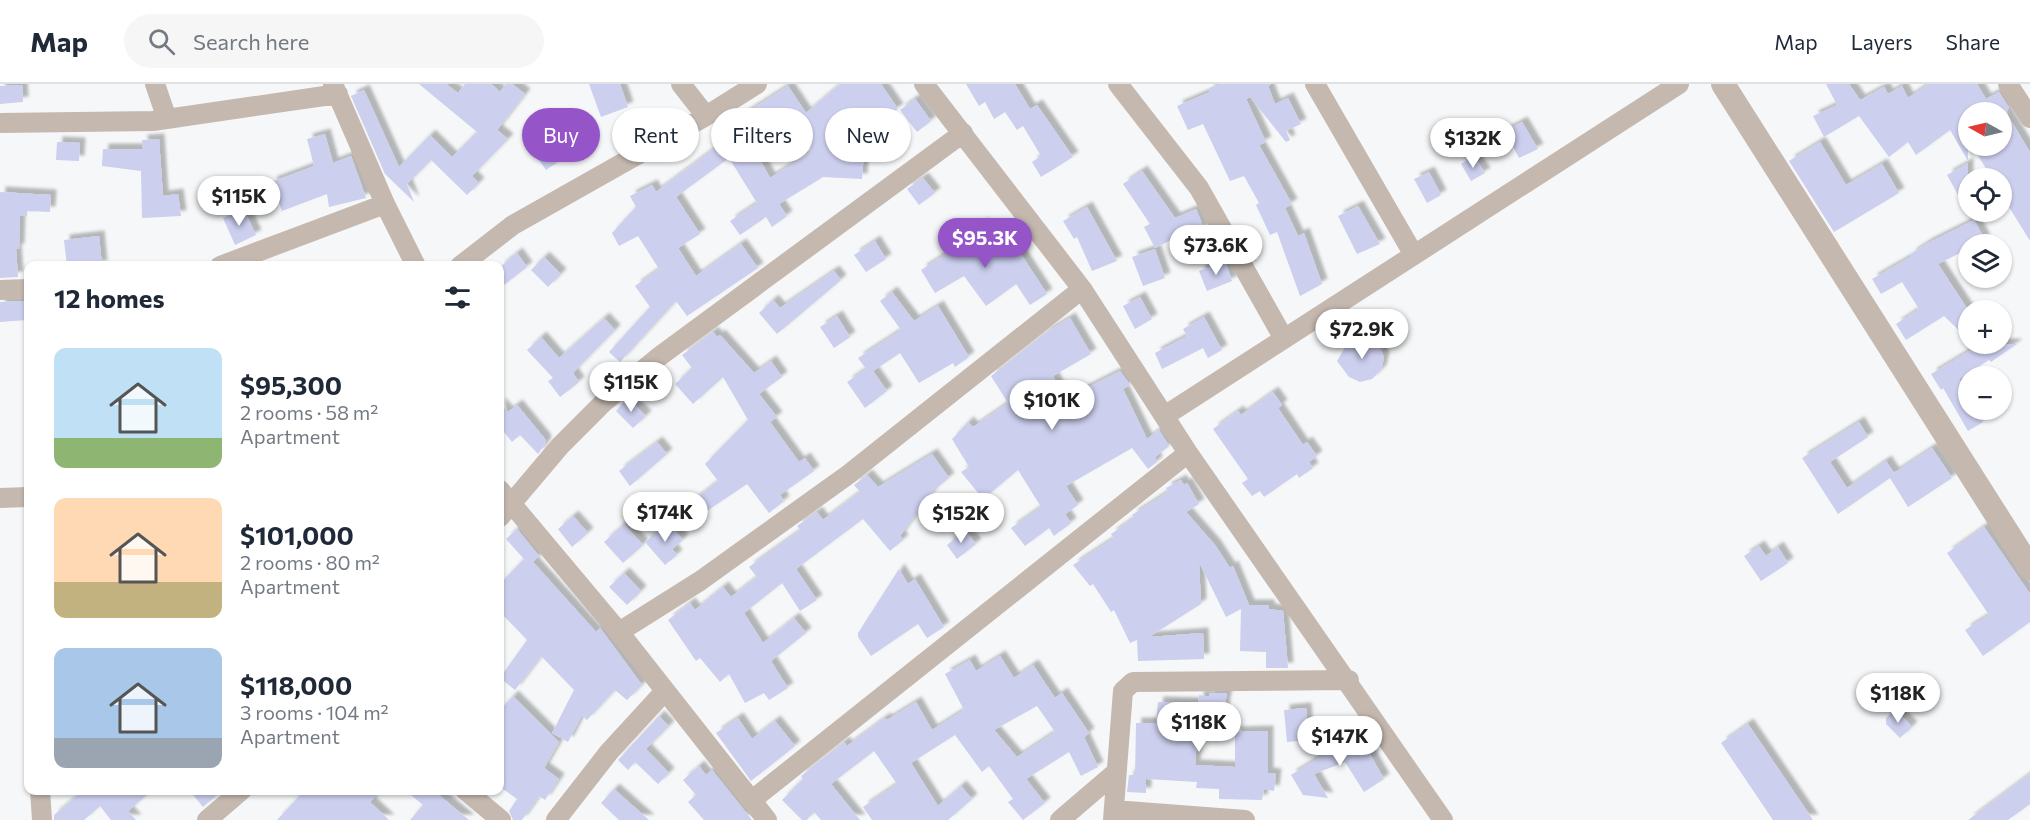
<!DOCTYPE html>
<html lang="en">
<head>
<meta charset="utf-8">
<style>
	body { margin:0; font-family:Commissioner,sans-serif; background:#f6f6f7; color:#1f2937; height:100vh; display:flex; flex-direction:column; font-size:22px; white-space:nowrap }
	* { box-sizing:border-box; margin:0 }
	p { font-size:20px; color:#747a83 }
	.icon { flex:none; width:33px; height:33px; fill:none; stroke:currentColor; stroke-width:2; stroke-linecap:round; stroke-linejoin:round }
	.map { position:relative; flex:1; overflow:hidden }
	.details { position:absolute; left:24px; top:177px; width:480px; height:534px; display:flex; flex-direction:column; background:#fff; border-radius:12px; box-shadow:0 2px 4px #0004 }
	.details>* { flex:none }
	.top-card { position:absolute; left:522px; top:24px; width:570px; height:54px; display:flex; gap:12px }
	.needle { width:39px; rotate:278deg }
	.controls { position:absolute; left:1958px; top:18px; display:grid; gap:12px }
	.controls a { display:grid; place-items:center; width:54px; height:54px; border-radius:50%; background:#fff; box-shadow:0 2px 4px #0004; font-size:30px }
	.price { position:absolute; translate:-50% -51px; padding:0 14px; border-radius:21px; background:#fff; color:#222; font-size:20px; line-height:39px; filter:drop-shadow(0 2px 3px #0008) }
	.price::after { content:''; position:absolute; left:50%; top:36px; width:18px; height:14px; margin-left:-9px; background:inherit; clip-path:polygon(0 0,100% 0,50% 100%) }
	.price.active { background:#9654c9; color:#fff }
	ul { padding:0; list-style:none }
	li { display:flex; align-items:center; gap:18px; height:150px; padding:0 30px }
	li span { display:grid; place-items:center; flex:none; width:168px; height:120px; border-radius:12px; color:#555 }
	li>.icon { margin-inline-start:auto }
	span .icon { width:72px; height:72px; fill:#fffc; stroke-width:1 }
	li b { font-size:26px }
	h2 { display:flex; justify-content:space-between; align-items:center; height:72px; padding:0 30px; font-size:26px }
	.pill { padding:0 21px; border-radius:27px; background:#fff; box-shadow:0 2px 4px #0004; font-size:21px; line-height:54px }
	.pill.active { background:#9654c9; color:#fff }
	header { display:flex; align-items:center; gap:36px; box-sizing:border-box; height:84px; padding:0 30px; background:#fff; border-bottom:2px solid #e0e1e3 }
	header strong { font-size:28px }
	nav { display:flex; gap:33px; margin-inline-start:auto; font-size:21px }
	.search { width:420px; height:54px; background:#f6f6f7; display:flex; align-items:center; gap:15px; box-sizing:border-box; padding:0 21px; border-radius:33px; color:#747a83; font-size:22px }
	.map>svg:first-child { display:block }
	.building { fill:#cccfee; fill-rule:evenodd; filter:url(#shadow) }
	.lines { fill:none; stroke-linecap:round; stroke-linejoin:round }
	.minor { stroke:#c5b8af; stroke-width:20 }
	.tertiary { stroke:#c5b8af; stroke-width:24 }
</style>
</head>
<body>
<header>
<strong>Map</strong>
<div class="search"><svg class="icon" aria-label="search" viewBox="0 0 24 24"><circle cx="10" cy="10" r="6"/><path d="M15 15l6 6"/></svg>Search here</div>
<nav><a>Map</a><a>Layers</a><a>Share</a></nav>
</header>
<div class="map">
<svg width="2030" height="736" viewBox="0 0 2030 736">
	<defs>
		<filter id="shadow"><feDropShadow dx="5.5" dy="-5.5" stdDeviation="1.5" flood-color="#0004"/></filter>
	</defs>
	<rect width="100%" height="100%" fill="#f6f7f8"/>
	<path class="building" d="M419,0H446L458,9L465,0H491L500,8L506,0H512L525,10L497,46L508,55L472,92L479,99L467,111L431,76L407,100L414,118L385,90L351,12L364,6L399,83L430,51L452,73L477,48Z
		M589,0H620L628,23L601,33Z
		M840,0H881L898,25L873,41L876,45L865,54L862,95L823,93L779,120L787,132L772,143L766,133L740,151L730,137L757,119L729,74L695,99L676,113L700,150L678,164L696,192L741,160L758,184L687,232L676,217L620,278L609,268L650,223L635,202L659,185L638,152L619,162L612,149L636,123L630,112L652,101L656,108L727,55L722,46L743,35L741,32L788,2L806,29ZM793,40L812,67L770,94L754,65Z
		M966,0H1015L1030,25L1037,21L1073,73L1041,93L1032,78L1041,72L1023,42L1017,46L1005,28L994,35L985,18L979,22Z
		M1220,0H1271L1268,2L1275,20L1288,14L1301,40L1286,47L1290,56L1286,58L1250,13L1246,15L1266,58L1259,61L1292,120L1285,124L1298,152L1304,149L1322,200L1300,212L1277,148L1270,151L1256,121L1259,119L1244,92L1230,97L1203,40L1188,46L1177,22L1210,8L1209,4Z
		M1826,0H1849L1860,16L1884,3L1888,10L1902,2L1908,14L1929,0H1977L1986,15L1999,8L2009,24L2005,27L2030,68V157L2001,110V94H1992L1972,62H2001V28H1968V77L1950,46L1916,71L1908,58L1889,73L1859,32L1824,53L1813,32L1837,21Z
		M22,1L23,18L0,20V2Z
		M915,15L931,37L917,48L900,26Z
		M1522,38L1538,65L1519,74L1505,47Z
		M325,50L333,79L351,72L366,114L329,123L327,110L282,127L271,98L314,82L307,55Z
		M159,55L163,112L178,110L181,132L142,134L141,87L102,82L103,65H143L142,56Z
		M552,55L565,73L546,86L533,68Z
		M57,58L80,59L79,77L56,76Z
		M1820,58L1846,101L1882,80L1899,109L1834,148L1789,77Z
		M1474,72L1485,89L1471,97L1461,80Z
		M1968,79V129L1947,91Z
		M1142,87L1175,134L1196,125L1204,145L1184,153L1183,150L1155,164L1144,143L1150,140L1123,100Z
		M1429,88L1441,111L1427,119L1414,95Z
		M923,94L935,109L919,121L907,105Z
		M0,108L51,111L50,128L27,127V132L20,131L19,165H16L18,193L0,194Z
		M1358,122L1380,160L1357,170L1338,132Z
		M1087,123L1117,177L1092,187L1077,153L1074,155L1063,137Z
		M243,124L256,151L235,161L223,134Z
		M1974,136L1985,156L1968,160V165L1938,180L1968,226V255L1944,232L1906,256L1896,240L1919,225L1902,198L1881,210L1872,195L1912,172L1911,170L1928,159Z
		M983,139L1001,170L1015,161L1047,210L1030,221L1016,200L986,222L964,192L935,209L921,186L971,153L969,149Z
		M99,152L102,182H67L64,156Z
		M875,157L886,175L866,188L854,171Z
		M1155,165L1165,194L1143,202L1132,173Z
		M517,169L527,183L500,204V183Z
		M544,173L561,190L548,203L531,186Z
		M1225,177L1232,197L1207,207L1199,187Z
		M834,187L841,196L777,250L759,229L773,216L780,224Z
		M892,208L914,237L938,222L969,273L955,283L953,279L919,299L900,269L873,287L887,307L865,324L847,298L866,285L858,274L901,246L880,217Z
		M1140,213L1152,235L1135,245L1123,222Z
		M26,217L27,236L0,238V218Z
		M837,232L850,253L834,264L820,243Z
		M1204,233L1222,266L1208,274L1203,264L1162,285L1155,269L1187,252L1183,245Z
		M604,234L615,246L573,289L579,298L560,313L548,297L553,294L527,266L541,253L559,274Z
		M1070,234L1091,270L1053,292L1065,315L1120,287L1130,301L1123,305L1147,355L1159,346L1169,362L1155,373L1157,378L1148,385L1132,364L1066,402L1078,421L1065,430L1071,439L1054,452L1049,444L1025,462L1011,444L1041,423L1018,386L983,415L961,388L969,383L952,355L968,338L973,343L1008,319L991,292L1048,247Z
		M713,248L717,253L720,251L754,289L771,277L782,293L759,310L777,333L770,338L799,378L805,374L814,387L780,411L784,417L769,429L747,400L692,437L683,425L718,397L705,380L748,336L723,293L693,320L675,300L692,284L682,271Z
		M1358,254L1370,255L1380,263L1384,274L1381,286L1372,295L1360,298L1349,293L1337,277L1347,260Z
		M1972,260H2017L1991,278L1989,276L1959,295L1968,311V326H1976L1983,338L1968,347L1943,304L1941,306L1931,290L1976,263Z
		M1273,308L1282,321L1278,324L1303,361L1307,358L1317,372L1309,378L1313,384L1299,394L1297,390L1264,413L1260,407L1252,412L1242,399L1248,395L1213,345L1238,327L1241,331Z
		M628,314L646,332L633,344L616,327Z
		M500,319L508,328L517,321L545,355L546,359L538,370L520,351L512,358L500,343Z
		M1859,338L1868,353L1830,378L1847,404L1886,377L1894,389L1932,364L1952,394L1908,423L1890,394L1838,430L1802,374Z
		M657,358L667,370L630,402L619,387Z
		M932,370L949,394L934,406L900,452L903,456L890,467L863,435L796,485L817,516L800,527L782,499L744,529L763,559L794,534L806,549L771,577L788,604L769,616L764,609L745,619L729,590L720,598L700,574L696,577L668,536L690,519L695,526L723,503L731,513L757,493L749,483L801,446L797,442L817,428L823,436L860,408L854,401L867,391L878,403Z
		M1181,396L1184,401L1187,399L1199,420L1186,428L1215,461L1230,484L1233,482L1249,521H1269V525L1283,527L1288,584H1266V568L1240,567L1241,525L1226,533L1199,478L1201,520L1149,553L1203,549L1204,575L1138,577L1137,556L1130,559L1114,526L1111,528L1093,500L1090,502L1073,481L1114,454L1111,450L1134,434L1132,431L1168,408L1166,404Z
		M573,432L588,449L572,463L558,445Z
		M668,439L683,456L672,465L677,471L665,481L645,458Z
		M624,440L643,461L623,479L604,458Z
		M1984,443L2030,510V538L1983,572L1965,546L1989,531L1947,469Z
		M517,445L539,472L533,478L596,548L600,544L642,601L627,616L615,606L587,636L582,631L568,658L552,649L574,606L541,572L515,606L500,594L527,556L500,528V500L524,475L506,455Z
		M965,446L976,460L957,475L947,461Z
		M1759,462L1766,472L1778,463L1788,479L1761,497L1744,472Z
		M899,485L908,500L915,495L944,543L927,554L918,540L871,572L858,553V549Z
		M624,489L641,507L627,521L609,503Z
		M1000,572L1014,594L1033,581L1055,614L1062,609L1089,649L1084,653L1098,683L1081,692L1069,668L1026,695L1045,719L1023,736L1008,718L1013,715L989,682L982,688L955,651L911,679L938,722L961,702L972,715L948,736H872L863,723L897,700L874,667L831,700L860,736H821L814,728L807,736H802L782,716L803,695L801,692L844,658L847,662L885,634L887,636L916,618L932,646L964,626L945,590L970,576L976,587ZM1037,622L1055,648L1017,673L994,646Z
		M1209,609H1227L1222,636L1199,632L1195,681L1235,683V648L1268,647V689L1276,690L1274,707L1264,705L1262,716L1219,715V705L1196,704L1197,698L1146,695V709L1127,708L1129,691H1135L1136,639H1156L1158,618L1198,619L1199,611L1209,613Z
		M513,612L559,658L544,684L559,695L545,716L539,712L522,736H513L509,727L517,715L500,703V626Z
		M1306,624L1309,656L1287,658L1284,626Z
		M1895,625L1912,643L1900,654L1886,640V634Z
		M659,632L669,642L646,665L669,689L658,700L635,678L628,686L618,676Z
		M738,634L752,655L775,637L795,662L751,697L716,649Z
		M1748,640L1813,736H1773L1721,659Z
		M1358,649L1384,695L1364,708L1345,678L1314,690L1328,714L1303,711L1291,691Z
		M699,682L706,691L712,686L752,736H704L688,718L696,711L683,696Z
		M2030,690V720L2008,736H1968Z
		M614,705L649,736H619L601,719Z
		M84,706H153L128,727L136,736H111L100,722L84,736H54V731Z
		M189,706H211L216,712L203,723Z
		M305,706H381L370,718L389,736H277Z
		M405,706H433L469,736H410L423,721Z"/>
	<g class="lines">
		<path class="minor" d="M155,0L167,35
			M333,0L385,120L416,182
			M681,0L706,32
			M924,0L1082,205L1188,369L1443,736
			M1118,0L1199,104L1284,255
			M1315,0L1414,171
			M2008,0L2030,34
			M0,39L153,37L338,10
			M220,182L385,120
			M460,182L513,141L706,32L757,0
			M0,206L28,205
			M1166,331L1679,0
			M500,406L619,548L767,736
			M0,414L28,413
			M500,433L560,362L604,318L660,272L963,49
			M619,548L700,497L849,390L1082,205
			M40,706L42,736
			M465,706L501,736
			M752,716L1188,369
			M1114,726L1245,736
			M207,736L242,706
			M556,736L609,668L665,607
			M1060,736L1115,689
			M1113,736L1123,607L1133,598L1349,596"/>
		<path class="tertiary" d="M1723,0L2030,484"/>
	</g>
</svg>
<div class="controls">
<a><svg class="needle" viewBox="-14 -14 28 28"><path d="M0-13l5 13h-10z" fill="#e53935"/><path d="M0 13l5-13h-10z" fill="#747a83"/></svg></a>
<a><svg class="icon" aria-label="locate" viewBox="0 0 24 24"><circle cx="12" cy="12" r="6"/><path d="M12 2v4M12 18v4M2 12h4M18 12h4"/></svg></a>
<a><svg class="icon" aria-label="layers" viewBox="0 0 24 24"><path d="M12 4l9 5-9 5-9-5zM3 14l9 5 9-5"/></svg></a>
<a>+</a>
<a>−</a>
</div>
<b class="price" style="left:1473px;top:85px">$132K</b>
<b class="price" style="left:239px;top:143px">$115K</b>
<b class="price active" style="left:985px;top:185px">$95.3K</b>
<b class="price" style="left:1216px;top:192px">$73.6K</b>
<b class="price" style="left:1362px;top:276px">$72.9K</b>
<b class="price" style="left:631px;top:329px">$115K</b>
<b class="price" style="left:1052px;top:347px">$101K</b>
<b class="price" style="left:665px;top:459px">$174K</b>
<b class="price" style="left:961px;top:460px">$152K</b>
<b class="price" style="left:1898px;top:640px">$118K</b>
<b class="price" style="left:1199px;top:669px">$118K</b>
<b class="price" style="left:1340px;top:683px">$147K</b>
<div class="top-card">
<a class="pill active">Buy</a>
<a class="pill">Rent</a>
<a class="pill">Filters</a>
<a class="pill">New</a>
</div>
<section class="details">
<h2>12 homes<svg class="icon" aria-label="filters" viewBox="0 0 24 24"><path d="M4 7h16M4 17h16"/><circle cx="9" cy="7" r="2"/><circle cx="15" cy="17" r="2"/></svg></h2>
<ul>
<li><span style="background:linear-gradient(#bfe0f5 75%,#8fb573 0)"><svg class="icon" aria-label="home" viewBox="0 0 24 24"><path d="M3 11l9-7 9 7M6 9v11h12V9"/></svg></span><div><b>$95,300</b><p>2 rooms · 58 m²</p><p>Apartment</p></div></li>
<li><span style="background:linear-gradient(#ffd9b3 70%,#c2b280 0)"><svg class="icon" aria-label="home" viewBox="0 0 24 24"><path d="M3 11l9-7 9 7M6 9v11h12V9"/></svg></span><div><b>$101,000</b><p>2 rooms · 80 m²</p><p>Apartment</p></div></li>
<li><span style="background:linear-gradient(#a9c7e8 75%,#9aa5b1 0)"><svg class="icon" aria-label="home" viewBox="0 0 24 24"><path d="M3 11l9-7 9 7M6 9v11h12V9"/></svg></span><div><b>$118,000</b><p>3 rooms · 104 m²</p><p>Apartment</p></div></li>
</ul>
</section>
</div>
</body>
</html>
